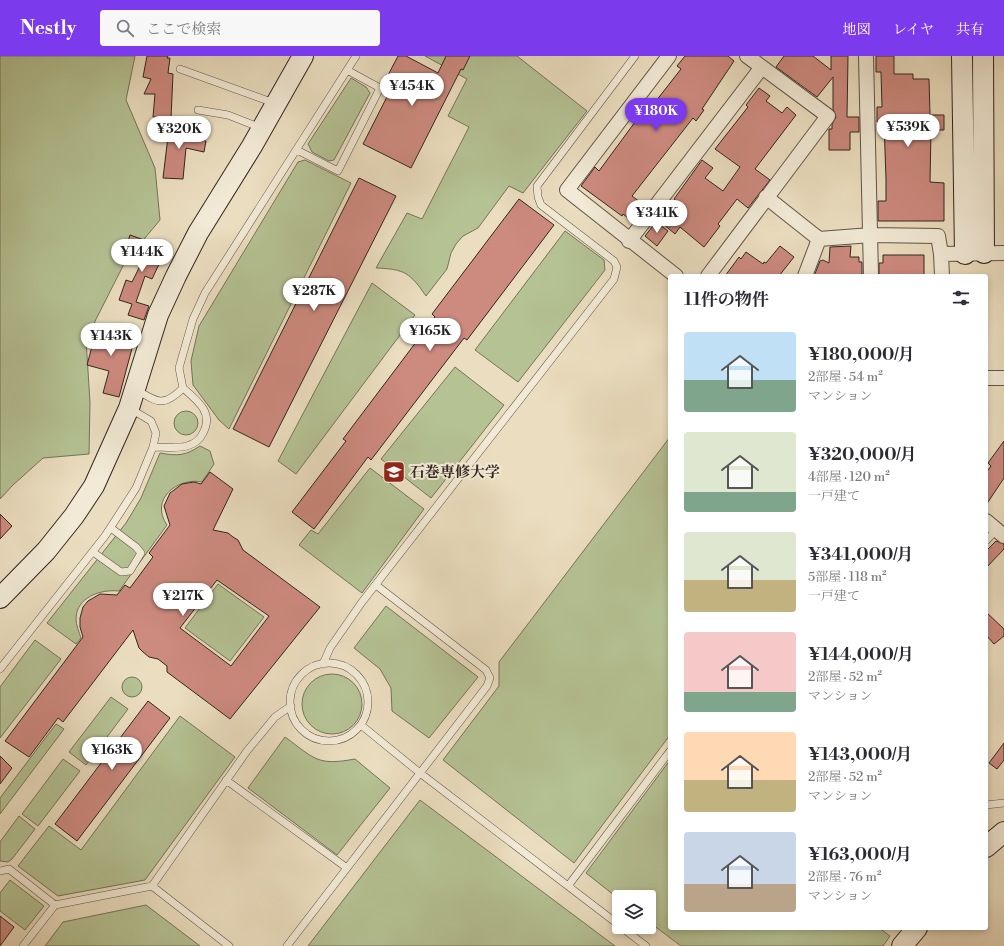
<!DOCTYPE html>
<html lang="ja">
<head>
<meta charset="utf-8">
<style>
	body { margin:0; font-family:"Libre Bodoni","Noto Serif JP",serif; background:#f7f7f7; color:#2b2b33; height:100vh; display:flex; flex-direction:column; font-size:15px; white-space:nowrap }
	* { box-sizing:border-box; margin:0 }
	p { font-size:13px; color:#7c7c81 }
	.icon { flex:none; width:22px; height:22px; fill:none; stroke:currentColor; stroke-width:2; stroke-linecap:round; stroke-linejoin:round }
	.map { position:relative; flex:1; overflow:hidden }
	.panel { position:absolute; left:668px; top:218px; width:320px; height:656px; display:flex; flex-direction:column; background:#fff; border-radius:4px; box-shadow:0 2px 6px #0003 }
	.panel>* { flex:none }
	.fabs { position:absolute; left:612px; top:834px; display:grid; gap:8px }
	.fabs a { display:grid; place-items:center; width:44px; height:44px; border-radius:4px; background:#fff; box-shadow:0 2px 6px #0003; font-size:20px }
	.price { position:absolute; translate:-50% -34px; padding:0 9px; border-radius:14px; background:#fff; color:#222; font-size:13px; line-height:26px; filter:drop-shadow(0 1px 2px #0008) }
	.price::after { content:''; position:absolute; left:50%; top:24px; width:12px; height:9px; margin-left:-6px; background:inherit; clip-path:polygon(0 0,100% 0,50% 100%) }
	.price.on { background:#7c3aed; color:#fff }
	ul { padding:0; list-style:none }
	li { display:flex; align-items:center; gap:12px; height:100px; padding:0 16px }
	li span { display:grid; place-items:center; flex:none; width:112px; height:80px; border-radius:4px; color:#555 }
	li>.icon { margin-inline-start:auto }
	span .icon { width:48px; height:48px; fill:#fffc; stroke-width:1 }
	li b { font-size:17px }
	h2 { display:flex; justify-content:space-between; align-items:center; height:48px; padding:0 16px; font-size:17px }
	header { display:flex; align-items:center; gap:24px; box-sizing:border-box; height:56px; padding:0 20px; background:#7c3aed; color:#fff }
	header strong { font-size:19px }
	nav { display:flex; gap:22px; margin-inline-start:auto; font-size:14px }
	.search { width:280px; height:36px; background:#f7f7f7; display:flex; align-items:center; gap:10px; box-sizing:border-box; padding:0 14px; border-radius:4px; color:#7c7c81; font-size:15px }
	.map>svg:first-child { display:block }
	.green { fill:#b5c294; stroke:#74745a }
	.building { fill:#cd8a7f; stroke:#322620; fill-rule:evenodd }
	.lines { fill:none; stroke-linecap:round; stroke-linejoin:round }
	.lane-casing { stroke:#605448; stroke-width:8 }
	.street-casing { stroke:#605448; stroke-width:16 }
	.secondary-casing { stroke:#322620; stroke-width:22 }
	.lane { stroke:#f2ead6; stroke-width:7 }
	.street { stroke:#f2ead6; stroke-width:14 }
	.secondary { stroke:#f2ead6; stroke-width:20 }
	.labels { text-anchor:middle; stroke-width:4; stroke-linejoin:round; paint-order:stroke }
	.poi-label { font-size:15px; font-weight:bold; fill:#322620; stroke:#f2ead6; text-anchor:start }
</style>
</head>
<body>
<header>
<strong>Nestly</strong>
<div class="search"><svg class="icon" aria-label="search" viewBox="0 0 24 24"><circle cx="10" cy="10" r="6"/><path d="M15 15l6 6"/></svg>ここで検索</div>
<nav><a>地図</a><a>レイヤ</a><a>共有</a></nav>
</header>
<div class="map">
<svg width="1004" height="890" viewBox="0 0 1004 890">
	<rect width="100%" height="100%" fill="#ebdec0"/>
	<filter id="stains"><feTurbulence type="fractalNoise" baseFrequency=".005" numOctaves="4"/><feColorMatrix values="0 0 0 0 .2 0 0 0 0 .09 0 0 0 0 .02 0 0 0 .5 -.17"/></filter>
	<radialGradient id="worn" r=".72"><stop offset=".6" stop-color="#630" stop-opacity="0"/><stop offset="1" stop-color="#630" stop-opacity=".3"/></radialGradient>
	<path class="green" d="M0,0H135L126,44L155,112L160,164L125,206L86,283L90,347L89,398L43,402L13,429L0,443Z
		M425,0H517L587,55L523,137L509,130L478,172L463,180L456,188L451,197L447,213L426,240C410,217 405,213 376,212L407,157L422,163L469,71L448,60L467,23Z
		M351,22L366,31L370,37L334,104L329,105L312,96L308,88Z
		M305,104L351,127L229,373L219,364L193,329L191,305L199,270L298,106Z
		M565,175L604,204L605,214L518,326L475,294Z
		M372,227L415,259L296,418L278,405Z
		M455,311L504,349L431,442L381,403Z
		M174 367a12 12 0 1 1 24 0a12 12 0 1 1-24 0Z
		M670,381V679L574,807L443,704L499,630V606Z
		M200,390L210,395L214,408L202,426C178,421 149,443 167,469L119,535C101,533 76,541 76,563C76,569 79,576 81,582L76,588L47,567L126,467L141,442L160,397C178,400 185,400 200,390Z
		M370,412L424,453L362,537L299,489L311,474L318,478Z
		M218,528L264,561L230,605L185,572Z
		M386,550L478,621L429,682L392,655L391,632L380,613L354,592Z
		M35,584L61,603L0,682V631Z
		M302 648a30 30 0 1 1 60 0a30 30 0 1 1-60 0Z
		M122 631a10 10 0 1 1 20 0a10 10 0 1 1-20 0Z
		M111,641L128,653L86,709L69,696Z
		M180,660L235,701L145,824L58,840L18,810L49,770L81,794Z
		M56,668L64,673L0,758V742Z
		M285,681C315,703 317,710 355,703L390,732L337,799L248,732Z
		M63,703L80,715L38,770L22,758Z
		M670,704V872H879L890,880L883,890H681L649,866V841H619V843L586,817Z
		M420,744L615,890H308Z
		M19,760L35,773L12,803L8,806L0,805V786Z
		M10,824L44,850L25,874L0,855V837Z
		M146,849L200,890H45L63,866Z"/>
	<path class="building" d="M147,0H168L167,2H170L168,17L173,18L171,62L153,61L155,38H144L151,23L143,21Z
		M398,0H406L438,17L446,0H470L463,14L461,13L411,112L363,88L393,29L385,25Z
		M685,0H728L734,5L702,53L704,54L696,65L693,62L632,140L640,146L628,162L623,158L622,160L581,130L595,111L599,115L649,47L652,50L656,45L681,13L677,10Z
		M784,0H813L831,14V0H848L847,61H859V76H850V94H829V73H832V68L836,61L833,53V21L817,41L776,11Z
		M876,0H894V18H913V23H929L930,59H944V74H931L930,126L944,127V165H878V145H886V123L884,66H877V51H882L881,16H876Z
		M759,32L770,40L766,45L782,57L787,51L796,59L755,113L770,124L748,152L737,143L718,168L720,170L704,191L680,171L675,178L662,167L678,146L674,143L702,104L713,112L705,122L723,135L740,111L715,93L748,51L746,49Z
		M170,64L185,66L184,79L206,85L204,96L186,92L183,123L163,122Z
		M359,122L396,140L269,391L233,373Z
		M519,143L554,169L467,284L464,282L371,404L368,401L314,473L292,456L346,385L343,383L435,261L432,258Z
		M656,166L668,175L657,190L645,180Z
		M130,179L155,188V186L171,195L164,205L161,204L152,223L145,220L136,246L149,250L144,264L128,259L132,248L119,244L126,224L132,226L146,198L126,191Z
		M780,190L794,201L779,220H725L739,201L741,203L746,196L763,208L764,206L766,207Z
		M851,190L850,201H859V206H862V220H814L820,205L823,204L829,207L830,191Z
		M883,199H924V220H879V207H883Z
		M98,268L123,274L121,281L134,285L119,341L103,337L109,315L87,309Z
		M1004,385V422L986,449V417L991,410L988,407Z
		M210,416L233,433L213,474L228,477L233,481L238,484L243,494L320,551L230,663L167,616V610L158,603L149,601L143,596L139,592L133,574L63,666L58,662L29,701L5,685L83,581L80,571V562L83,551L88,545L100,538L117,539L125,529L130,532L153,501L149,497L170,469L164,450L170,437L182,428L194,426L201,428ZM217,524L269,560L231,610L180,572Z
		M0,458L12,470L0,483Z
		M996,485L1004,488V493L986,512V495Z
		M986,556L1004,573V580L994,588L986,579Z
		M148,645L170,662L77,785L55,768Z
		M1004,687V704L997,713L989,707Z
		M0,700L12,712L0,728Z
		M0,860L14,871L0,890Z"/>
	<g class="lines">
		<g class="lane-casing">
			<path id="lane" d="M180,13L274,47
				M198,54L228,59L261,72
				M297,94L338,115L380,32L347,14
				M137,334C158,347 164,351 183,332L179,312L193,263L205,237L356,0
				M153,391C164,391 176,393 187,390C194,388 200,384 203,377C214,357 198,345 183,332
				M986,485L996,474
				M93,496L121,516L130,515L141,497L136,491L111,472
				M290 646a39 39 0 1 1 78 0a39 39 0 1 1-78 0Z
				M323,608L330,592L362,546L614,223L617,211L614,205L541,149L538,141L537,130L635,0
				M0,613L105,480L136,432L153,391L156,377L151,365L129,352
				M361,669L420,717L619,869
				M226,724L347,812
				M986,749L1004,747
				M0,815L9,813L55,849
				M152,830L247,695L275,661L291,650
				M568,830L670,695
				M621,871L646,890
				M23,890L55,849L152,830L229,890
				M287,890L487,630L490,622L486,614L376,529"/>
		</g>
		<g class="street-casing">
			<path id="street" d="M669,0L567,134L676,220
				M866,0L871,220
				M766,141L819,183
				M629,185L762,11
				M941,198L1004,197
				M708,220L828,60L747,0
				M805,220L819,183L871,179L938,180L941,198L942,220
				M986,322H1004
				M986,465L1004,480"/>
		</g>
		<g class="secondary-casing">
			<path id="secondary" d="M962,0L965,198
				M983,0L984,197
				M0,542L46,495L74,460L94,430L129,352L158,259L176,220L198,177L252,90L303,0
				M986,791L1004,776
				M902,890L917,872"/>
		</g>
		<use href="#lane" class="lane"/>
		<use href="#street" class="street"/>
		<use href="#secondary" class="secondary"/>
	</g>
	<defs>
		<g id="university-square" transform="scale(1.15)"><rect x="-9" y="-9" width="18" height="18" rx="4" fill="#8f2418" stroke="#f2ead6"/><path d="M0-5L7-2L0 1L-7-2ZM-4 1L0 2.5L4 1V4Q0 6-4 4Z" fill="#fff"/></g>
	</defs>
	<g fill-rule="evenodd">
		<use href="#university-square" x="394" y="416"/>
	</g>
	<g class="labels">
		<g class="poi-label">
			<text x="410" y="421">石巻専修大学</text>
		</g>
	</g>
	<rect width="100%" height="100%" filter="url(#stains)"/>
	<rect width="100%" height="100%" fill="url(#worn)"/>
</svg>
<div class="fabs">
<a><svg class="icon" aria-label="layers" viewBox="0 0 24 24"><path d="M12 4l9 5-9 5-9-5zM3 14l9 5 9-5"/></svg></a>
</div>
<b class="price" style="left:412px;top:51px">¥454K</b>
<b class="price on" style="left:656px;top:76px">¥180K</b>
<b class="price" style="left:908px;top:92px">¥539K</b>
<b class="price" style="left:179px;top:94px">¥320K</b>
<b class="price" style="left:657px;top:178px">¥341K</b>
<b class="price" style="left:142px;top:217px">¥144K</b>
<b class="price" style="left:314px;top:256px">¥287K</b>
<b class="price" style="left:430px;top:296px">¥165K</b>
<b class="price" style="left:111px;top:301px">¥143K</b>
<b class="price" style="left:183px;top:561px">¥217K</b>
<b class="price" style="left:112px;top:715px">¥163K</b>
<section class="panel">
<h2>11件の物件<svg class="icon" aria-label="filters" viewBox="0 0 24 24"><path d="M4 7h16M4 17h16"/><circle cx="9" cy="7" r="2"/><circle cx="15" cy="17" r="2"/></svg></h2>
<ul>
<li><span style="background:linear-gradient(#bfe0f5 60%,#7fa58c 0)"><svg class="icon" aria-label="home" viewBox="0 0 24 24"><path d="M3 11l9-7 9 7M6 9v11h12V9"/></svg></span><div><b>¥180,000/月</b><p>2部屋 · 54 m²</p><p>マンション</p></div></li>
<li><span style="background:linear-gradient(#dfe7d0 75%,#7fa58c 0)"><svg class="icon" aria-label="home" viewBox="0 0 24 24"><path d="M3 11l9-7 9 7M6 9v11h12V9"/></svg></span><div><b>¥320,000/月</b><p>4部屋 · 120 m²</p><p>一戸建て</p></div></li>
<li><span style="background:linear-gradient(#dfe7d0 60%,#c2b280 0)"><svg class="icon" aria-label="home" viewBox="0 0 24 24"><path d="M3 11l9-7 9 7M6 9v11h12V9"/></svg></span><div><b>¥341,000/月</b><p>5部屋 · 118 m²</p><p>一戸建て</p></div></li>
<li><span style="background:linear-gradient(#f6c9c9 75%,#7fa58c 0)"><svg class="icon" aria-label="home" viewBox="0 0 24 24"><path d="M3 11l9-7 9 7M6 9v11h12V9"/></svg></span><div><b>¥144,000/月</b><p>2部屋 · 52 m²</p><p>マンション</p></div></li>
<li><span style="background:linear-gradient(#ffd9b3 60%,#c2b280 0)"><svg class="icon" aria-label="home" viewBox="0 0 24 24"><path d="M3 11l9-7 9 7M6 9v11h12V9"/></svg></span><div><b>¥143,000/月</b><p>2部屋 · 52 m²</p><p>マンション</p></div></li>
<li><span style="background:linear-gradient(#c9d6e8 65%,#b9a48a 0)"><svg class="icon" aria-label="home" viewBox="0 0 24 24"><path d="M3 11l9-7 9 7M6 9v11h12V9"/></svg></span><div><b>¥163,000/月</b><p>2部屋 · 76 m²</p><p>マンション</p></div></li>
</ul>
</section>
</div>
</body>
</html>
